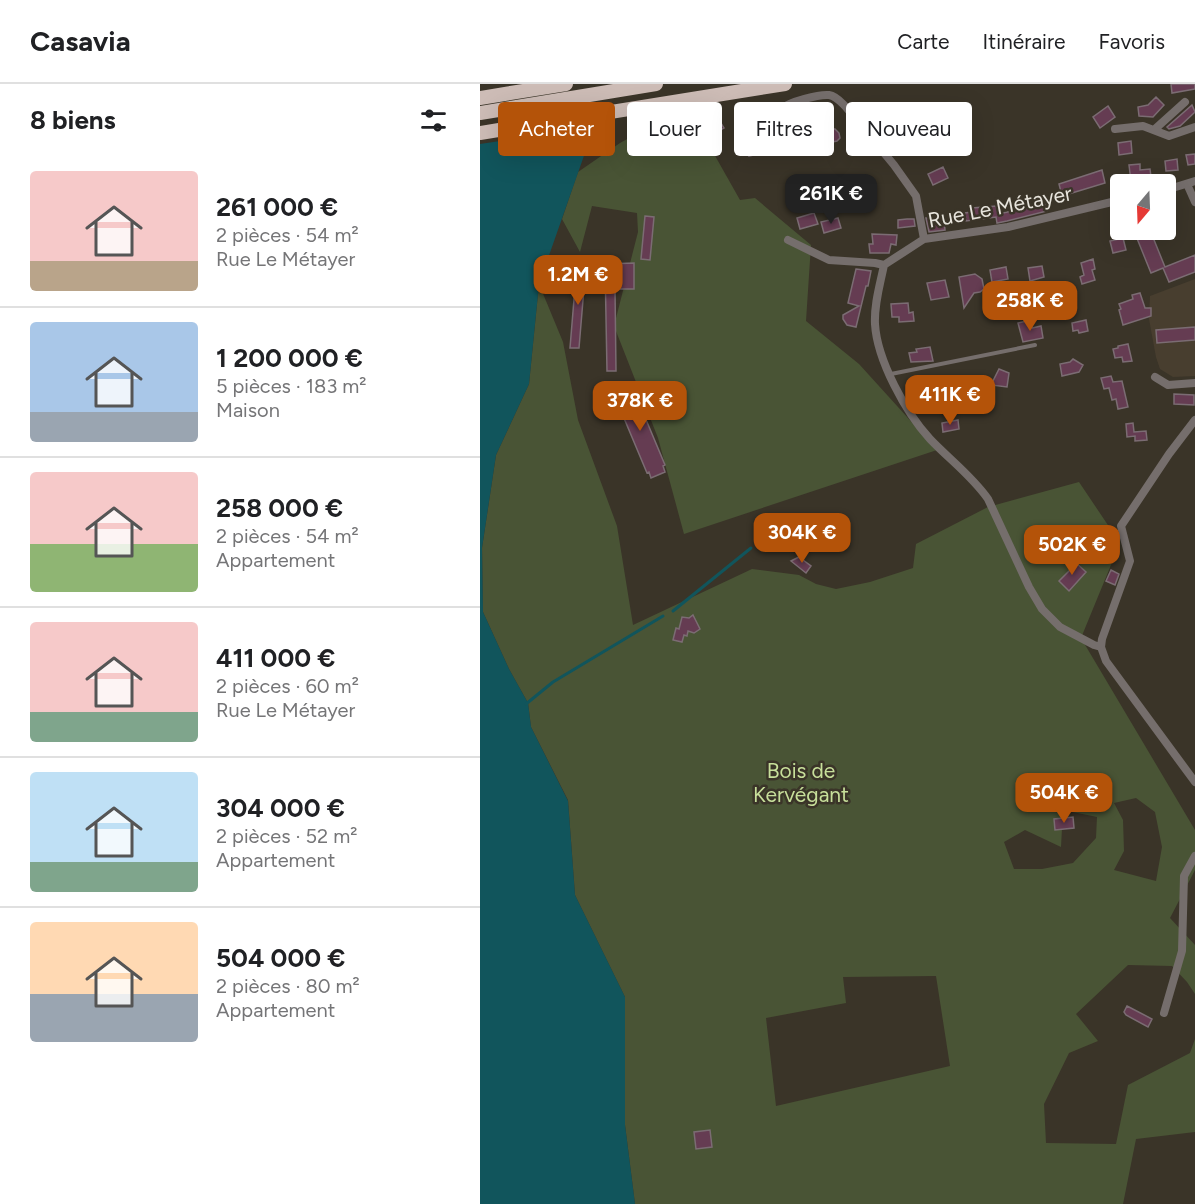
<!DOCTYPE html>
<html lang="fr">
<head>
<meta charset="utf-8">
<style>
	body { margin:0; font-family:Figtree,sans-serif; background:#f6f6f6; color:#202124; height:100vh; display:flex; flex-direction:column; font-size:22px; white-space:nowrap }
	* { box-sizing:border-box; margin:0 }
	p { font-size:20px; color:#757577 }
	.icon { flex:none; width:33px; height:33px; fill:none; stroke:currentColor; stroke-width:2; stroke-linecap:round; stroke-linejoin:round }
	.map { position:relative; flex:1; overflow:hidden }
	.panel { display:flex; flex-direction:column; background:#fff; width:480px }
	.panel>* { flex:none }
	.hud { position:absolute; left:18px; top:18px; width:570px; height:54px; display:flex; gap:12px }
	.needle { width:39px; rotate:199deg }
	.controls { position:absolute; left:630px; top:90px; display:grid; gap:12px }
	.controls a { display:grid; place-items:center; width:66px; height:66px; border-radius:6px; background:#fff; box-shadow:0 6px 24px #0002; font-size:30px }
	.price { position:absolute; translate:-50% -51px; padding:0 14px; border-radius:12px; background:#b45309; color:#fff; font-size:20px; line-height:39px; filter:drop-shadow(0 2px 3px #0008) }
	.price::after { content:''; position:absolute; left:50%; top:36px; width:18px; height:14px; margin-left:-9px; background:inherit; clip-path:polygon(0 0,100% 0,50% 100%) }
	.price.on { background:#222; color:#fff }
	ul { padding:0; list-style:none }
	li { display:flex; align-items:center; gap:18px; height:150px; padding:0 30px }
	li+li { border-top:2px solid #e0e0e0 }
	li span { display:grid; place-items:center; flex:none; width:168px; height:120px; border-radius:6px; color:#555 }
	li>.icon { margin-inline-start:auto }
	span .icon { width:72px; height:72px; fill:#fffc; stroke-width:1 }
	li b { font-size:26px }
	h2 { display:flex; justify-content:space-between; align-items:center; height:72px; padding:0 30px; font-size:26px }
	.pill { padding:0 21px; border-radius:6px; background:#fff; box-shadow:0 6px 24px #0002; font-size:21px; line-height:54px }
	.pill.on { background:#b45309; color:#fff }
	header { display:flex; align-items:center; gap:36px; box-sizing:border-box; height:84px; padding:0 30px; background:#fff; border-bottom:2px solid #e0e0e0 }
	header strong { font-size:28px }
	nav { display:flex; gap:33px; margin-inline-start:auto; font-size:21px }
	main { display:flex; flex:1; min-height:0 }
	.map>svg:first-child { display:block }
	.education { fill:#483e2f }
	.green { fill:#495435; fill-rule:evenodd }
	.water { fill:#11555c }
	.pier { fill:#3a3428 }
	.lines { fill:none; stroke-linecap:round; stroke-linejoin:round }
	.stream { stroke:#11555c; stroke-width:3 }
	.building { fill:#653c52; stroke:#7b6c73; stroke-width:1.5 }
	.lane { stroke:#756e6c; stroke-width:4 }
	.street { stroke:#756e6c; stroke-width:8 }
	.highway { stroke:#cdbcb6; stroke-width:14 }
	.labels { text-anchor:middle; stroke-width:5; stroke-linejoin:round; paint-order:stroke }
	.street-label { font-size:21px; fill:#e7e4dc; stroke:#3a3428 }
	.park-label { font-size:21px; fill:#c7df9a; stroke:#3a3428 }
</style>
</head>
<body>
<header>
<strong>Casavia</strong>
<nav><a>Carte</a><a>Itinéraire</a><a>Favoris</a></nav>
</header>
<main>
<section class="panel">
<h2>8 biens<svg class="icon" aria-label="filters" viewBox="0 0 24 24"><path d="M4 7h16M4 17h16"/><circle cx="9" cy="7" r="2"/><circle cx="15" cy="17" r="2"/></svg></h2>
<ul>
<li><span style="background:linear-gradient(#f6c9c9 75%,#b9a48a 0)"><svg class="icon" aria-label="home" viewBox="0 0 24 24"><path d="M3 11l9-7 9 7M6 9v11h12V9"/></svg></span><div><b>261 000 €</b><p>2 pièces · 54 m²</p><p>Rue Le Métayer</p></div></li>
<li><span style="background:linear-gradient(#a9c7e8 75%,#9aa5b1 0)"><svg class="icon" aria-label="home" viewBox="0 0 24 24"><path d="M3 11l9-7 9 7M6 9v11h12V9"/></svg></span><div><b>1 200 000 €</b><p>5 pièces · 183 m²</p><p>Maison</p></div></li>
<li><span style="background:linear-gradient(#f6c9c9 60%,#8fb573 0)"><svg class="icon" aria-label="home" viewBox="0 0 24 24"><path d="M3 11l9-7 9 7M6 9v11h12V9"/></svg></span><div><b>258 000 €</b><p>2 pièces · 54 m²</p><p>Appartement</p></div></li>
<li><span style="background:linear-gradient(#f6c9c9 75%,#7fa58c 0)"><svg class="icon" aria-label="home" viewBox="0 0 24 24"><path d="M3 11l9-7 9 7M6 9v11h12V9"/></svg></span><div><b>411 000 €</b><p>2 pièces · 60 m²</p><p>Rue Le Métayer</p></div></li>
<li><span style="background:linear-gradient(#bfe0f5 75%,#7fa58c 0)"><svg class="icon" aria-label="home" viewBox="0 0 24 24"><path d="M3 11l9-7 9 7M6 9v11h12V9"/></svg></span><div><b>304 000 €</b><p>2 pièces · 52 m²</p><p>Appartement</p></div></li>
<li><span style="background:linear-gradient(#ffd9b3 60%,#9aa5b1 0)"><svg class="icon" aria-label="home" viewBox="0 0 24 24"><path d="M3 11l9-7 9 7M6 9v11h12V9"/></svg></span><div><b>504 000 €</b><p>2 pièces · 80 m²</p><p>Appartement</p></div></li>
</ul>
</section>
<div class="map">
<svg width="715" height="1120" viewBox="0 0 715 1120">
	<rect width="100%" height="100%" fill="#3a3428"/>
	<path class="education" d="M715,195V292L693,293L680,285L676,273L669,235L670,212Z"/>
	<path class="green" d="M212,31L260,116L275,114L331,161L326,237L379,280L457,366L204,450L178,354L134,242L158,148L157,129L112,122L100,168L82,135L98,88L140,59L178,38Z
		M59,200L83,258L98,336L137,442L153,541L272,485L319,491L336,500L356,505L390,498L433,484L436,460L508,423L599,398L640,459L601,554L715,746V786L690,834L715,861V910L707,898L692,882L648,881L596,930L618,957L589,969L564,1020L566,1059L636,1060L648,1001L710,969L715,955V1048L656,1055L643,1120H155L145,1041V913L95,811L88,716L51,643L48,619L29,585L3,528L2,464L16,371L49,300ZM656,714L675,728L682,763L676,797L634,786L644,767L643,736L634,719ZM583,726L617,733L616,754L593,779L562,785H534L524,758L545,746L581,763ZM456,892L470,982L296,1022L286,934L366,919L363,893Z"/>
	<path class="water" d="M0,0L120,41L106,66L59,200L49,300L16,371L2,464L3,528L29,585L48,619L51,643L88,717L95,811L145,913V1041L155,1120H0Z"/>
	<path class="pier" d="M0,0H146L144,16L124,41L0,60Z"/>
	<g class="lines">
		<path class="stream" d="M193,527L271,464
			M46,620L73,598L183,532"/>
	</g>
	<path class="building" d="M691,0H715V5L692,9Z
		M676,13L684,21L673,33L659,32L658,23L668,21Z
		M712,21L715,28L700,42L689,45L687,43Z
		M628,22L635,33L620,44L613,33Z
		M239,36L244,44L228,53L224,45Z
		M349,45H355L359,49L360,54L357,57L338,61L335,47Z
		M276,56H282L283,67H279L278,70L269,72V69L262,70L261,60Z
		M651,57L652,69L639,71L638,59Z
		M715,70V80L708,81L706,71Z
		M697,75L698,86L686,87L685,77Z
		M660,80V86L670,85L671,93L651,97L649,81Z
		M463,83L468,94L453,101L448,90Z
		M622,86L625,99L582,112L579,100Z
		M566,120L567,127L527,137L517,139L516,133L486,137L485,129L492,128V124L516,122L518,130Z
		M334,129L338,140L320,145L317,134Z
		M165,132L174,133L170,176L161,175Z
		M358,134L361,144L344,149L341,138Z
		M446,134L464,135L465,146L449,148Z
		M427,135H434L435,142L418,144V136Z
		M670,146L685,183L715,171V188L689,198L683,184L671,189L656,152Z
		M392,150L417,151L416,161L411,160L409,169H390L389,160H393Z
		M643,154L646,166L633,169L630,157Z
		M613,175L615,185L612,186L615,196L602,200L600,193L604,191L601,179Z
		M97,179L106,180L99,264H90Z
		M154,179V205H135L136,287H127L125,180Z
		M562,182L564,193L550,197L548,184Z
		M526,183L528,195L512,198L510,186Z
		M376,185L391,187L388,202H386L376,243L367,241L363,235V231L379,222L368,219Z
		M495,190L502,195L504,205L500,208L494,209L484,224L479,193Z
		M465,196L469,213L451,216L447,199Z
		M660,209L665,224H671V232L643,241L639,226L641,225L639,220L653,215L652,211Z
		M428,219L429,229L433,228L434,237L419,238V233H412L411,220Z
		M551,236L552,244L561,242L563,254L543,258L538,239Z
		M606,236L608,247L599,249L598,246L593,247L592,239Z
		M715,243V256L677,259L676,246Z
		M648,260L652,277L643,278L642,273L635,274L633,265L638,264V262Z
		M450,263L453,277L431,278L429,269L437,268L436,265Z
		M593,275L603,281L599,288L582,292L580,280L590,278Z
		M519,285L529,289L527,303L511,301Z
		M631,292L633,298L642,297L648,323L638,325L636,315L632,316L629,304L624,305L621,294Z
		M457,297L458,310L444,313L442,301Z
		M149,302L152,308L154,307L185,381L183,382L185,388L171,394L169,388L167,389L136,315L138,314L136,308Z
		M694,310L714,311V321L694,320Z
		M478,336L479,345L463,348L462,339Z
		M653,339L654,348L666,347L667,356L655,357V352L647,353L646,340Z
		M319,473L331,482L326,489L311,477Z
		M593,476L606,488L589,507L579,497L591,485L588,482Z
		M631,486L639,490L635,501L626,497Z
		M213,531L220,545L214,549L208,547L207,552L204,551L202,558L193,556L196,544L199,545L202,533L209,534Z
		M593,733L594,744L575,746L574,735Z
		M647,922L672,935L668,943L646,931L644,928Z
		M230,1046L232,1063L216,1065L214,1048Z"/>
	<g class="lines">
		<path class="lane" d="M411,290L555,261"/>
		<path class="street" d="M301,42L303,24C309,18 339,10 349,11C356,12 361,18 365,22L414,81L436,112L444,155
			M635,45L663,42L689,52L715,43
			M675,45L705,18
			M707,100L715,118
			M686,106L715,97
			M640,116L528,143L444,155L404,181C400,201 394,220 395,240C397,276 426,329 450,355C470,376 492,392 508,415L549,503L562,525L580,543L614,561L621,563L626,577L715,698
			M308,156L349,176L395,179L404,181
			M675,293L688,301L715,299
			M621,563L622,555L650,477L641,442L689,370L715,336
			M684,929L702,867L704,792L715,772"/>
		<path class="highway" d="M0,14L86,0
			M0,29L176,0
			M0,49L305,0"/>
	</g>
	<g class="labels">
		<g class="street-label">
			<text transform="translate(520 123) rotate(-11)" y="7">Rue Le Métayer</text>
		</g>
		<g class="park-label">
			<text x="321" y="694">Bois de<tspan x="321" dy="24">Kervégant</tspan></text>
		</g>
	</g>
</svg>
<div class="controls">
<a><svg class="needle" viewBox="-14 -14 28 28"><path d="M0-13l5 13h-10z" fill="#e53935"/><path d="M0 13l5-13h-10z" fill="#757577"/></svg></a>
</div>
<b class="price on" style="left:351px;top:141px">261K €</b>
<b class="price" style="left:98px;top:222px">1.2M €</b>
<b class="price" style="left:550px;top:248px">258K €</b>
<b class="price" style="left:470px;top:342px">411K €</b>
<b class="price" style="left:160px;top:348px">378K €</b>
<b class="price" style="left:322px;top:480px">304K €</b>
<b class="price" style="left:592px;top:492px">502K €</b>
<b class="price" style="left:584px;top:740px">504K €</b>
<div class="hud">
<a class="pill on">Acheter</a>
<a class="pill">Louer</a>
<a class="pill">Filtres</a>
<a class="pill">Nouveau</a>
</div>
</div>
</main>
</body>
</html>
